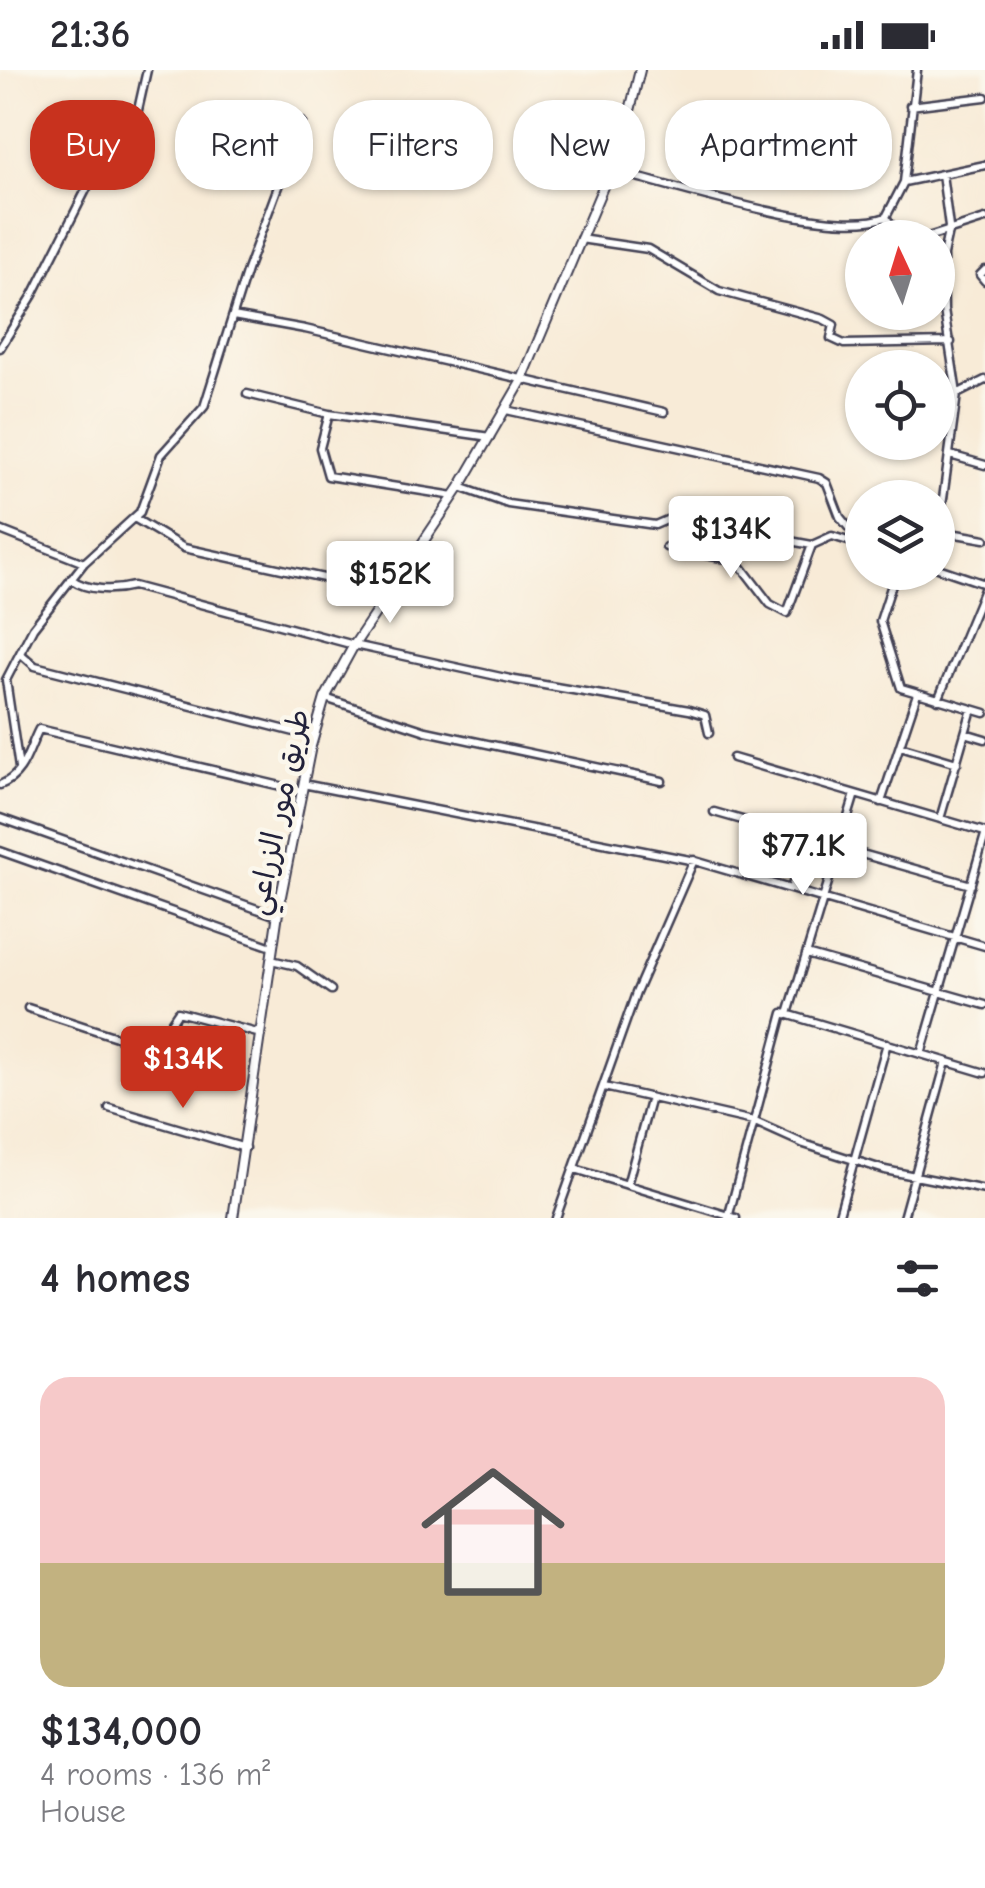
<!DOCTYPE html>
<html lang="en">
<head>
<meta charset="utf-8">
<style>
	body { margin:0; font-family:"Comic Neue","Playpen Sans Arabic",sans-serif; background:#f2f2f3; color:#2b2b33; height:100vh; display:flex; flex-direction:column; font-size:38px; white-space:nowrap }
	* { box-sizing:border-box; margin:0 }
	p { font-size:32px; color:#7c7c81 }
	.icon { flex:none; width:55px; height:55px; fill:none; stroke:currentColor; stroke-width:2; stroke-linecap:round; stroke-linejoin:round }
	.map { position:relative; height:1148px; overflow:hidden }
	.details { display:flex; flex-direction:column; background:#fff; flex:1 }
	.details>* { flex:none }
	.hud { position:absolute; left:30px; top:30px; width:925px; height:90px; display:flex; gap:20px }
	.needle { width:65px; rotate:356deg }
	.tools { position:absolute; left:845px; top:150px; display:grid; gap:20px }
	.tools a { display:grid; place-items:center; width:110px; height:110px; border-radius:50%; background:#fff; box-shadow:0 2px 8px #0004; font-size:50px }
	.price { position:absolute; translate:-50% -85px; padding:0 22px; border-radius:10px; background:#fff; color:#222; font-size:32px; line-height:65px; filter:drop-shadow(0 2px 5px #0008) }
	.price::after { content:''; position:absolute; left:50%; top:60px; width:30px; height:22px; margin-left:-15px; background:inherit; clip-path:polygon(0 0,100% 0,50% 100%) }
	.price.current { background:#c8321e; color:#fff }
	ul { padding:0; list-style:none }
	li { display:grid; align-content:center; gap:20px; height:530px; padding:0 40px }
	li+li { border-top:2px solid #e1e1e2 }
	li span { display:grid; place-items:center; height:310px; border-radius:30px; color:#555 }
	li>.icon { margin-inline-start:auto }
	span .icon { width:180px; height:180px; fill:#fffc; stroke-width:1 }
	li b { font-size:42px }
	h2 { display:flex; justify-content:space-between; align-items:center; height:120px; padding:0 40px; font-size:42px }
	.tag { padding:0 35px; border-radius:40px; background:#fff; box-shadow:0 2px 8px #0004; font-size:35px; line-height:90px }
	.tag.current { background:#c8321e; color:#fff }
	.status { display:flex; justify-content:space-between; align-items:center; height:70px; padding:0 50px; background:#fff; direction:ltr }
	.status svg { height:28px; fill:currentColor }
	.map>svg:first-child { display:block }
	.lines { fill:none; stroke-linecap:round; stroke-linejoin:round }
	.street-casing { stroke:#424052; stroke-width:11 }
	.secondary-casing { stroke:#424052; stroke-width:12 }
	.street { stroke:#fff; stroke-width:6 }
	.secondary { stroke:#fff; stroke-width:8 }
	.labels { text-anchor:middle; stroke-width:9; stroke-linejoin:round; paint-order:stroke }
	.street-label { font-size:30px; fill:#22223b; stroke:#fbf7ec }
</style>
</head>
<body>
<div class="status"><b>21:36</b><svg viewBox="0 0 49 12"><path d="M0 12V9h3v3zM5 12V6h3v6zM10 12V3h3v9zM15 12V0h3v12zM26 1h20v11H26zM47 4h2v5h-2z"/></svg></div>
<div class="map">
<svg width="985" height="1148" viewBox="0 0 985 1148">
	<rect width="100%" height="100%" fill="#fbf7ec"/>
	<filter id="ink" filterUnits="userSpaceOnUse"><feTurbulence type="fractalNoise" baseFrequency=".01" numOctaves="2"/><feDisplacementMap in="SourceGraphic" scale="20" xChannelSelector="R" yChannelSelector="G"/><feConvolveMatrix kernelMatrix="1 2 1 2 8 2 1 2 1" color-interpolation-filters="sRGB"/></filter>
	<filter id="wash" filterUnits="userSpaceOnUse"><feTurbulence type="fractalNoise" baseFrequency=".0048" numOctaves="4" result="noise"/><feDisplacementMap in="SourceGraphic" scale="40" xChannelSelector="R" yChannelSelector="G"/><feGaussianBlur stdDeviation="2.25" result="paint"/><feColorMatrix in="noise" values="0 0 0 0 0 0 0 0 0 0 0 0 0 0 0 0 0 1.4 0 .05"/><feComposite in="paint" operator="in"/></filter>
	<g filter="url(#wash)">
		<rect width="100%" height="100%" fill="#f8ebd7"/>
	</g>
	<g filter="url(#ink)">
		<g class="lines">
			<g class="street-casing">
				<path id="street" d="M910,36L985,27
					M610,100C671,115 832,168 886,147
					M942,104L949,157L943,185
					M904,112L985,95
					M909,168L894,160L886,147L904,112L917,0
					M925,168L985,149
					M580,169L648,179L719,221L823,249L834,255L831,268L844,274L951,272
					M938,182L943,185L944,240L957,324
					M985,200L980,205L985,211
					M233,246L305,259L664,342
					M0,278L33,225L94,104L138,40L147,0
					M247,324L329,344L490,367
					M506,340L819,408L827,413L840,447L862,474
					M329,344L320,378L328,406L454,426
					M950,385L985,395
					M460,417L508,434L655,455L669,449L812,475
					M134,448L184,478L389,522
					M0,460L84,493
					M939,461L985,469
					M938,466L957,324L985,310
					M666,477L737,491L770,534L787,543L812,475L832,466L861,475
					M731,489L737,461
					M938,498L985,514
					M896,502L880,551L901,618L985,643
					M71,509C87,521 114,521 133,516L354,575L515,610L689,640L705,645L709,663
					M20,583L35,596L314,667
					M325,628L426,661L662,711
					M938,630L985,517
					M965,663L985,669
					M900,676L957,693
					M733,688L985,762
					M19,698L6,610L33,558L84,493L140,442L161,385L204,337L247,200L302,52
					M303,714L695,791L985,876
					M0,715C25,705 28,680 39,659L302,721
					M881,732L917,624
					M714,742L971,815
					M0,748L277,846
					M940,749L972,639
					M0,781L272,877
					M791,819L806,768
					M806,884L985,935
					M271,890L297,896L331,920
					M28,938L153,979L178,942L261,964
					M788,944L855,724
					M921,984L985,765
					M604,1017L753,1051L804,1074L885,1100L985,1120
					M109,1038L245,1078
					M575,1099L736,1148
					M627,1115L650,1031
					M556,1148L636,923L694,790
					M728,1148L783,943L985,1003
					M838,1148L887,973
					M903,1148L946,992"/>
			</g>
			<g class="secondary-casing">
				<path id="secondary" d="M233,1148L279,836L311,676L325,628L354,575L460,417L521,312L623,69L640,0"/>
			</g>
			<use href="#street" class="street"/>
			<use href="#secondary" class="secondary"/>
		</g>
	</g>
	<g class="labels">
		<g class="street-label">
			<text transform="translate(278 742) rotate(-78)" y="10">طريق مور الزراعي</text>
		</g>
	</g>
</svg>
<div class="tools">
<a><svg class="needle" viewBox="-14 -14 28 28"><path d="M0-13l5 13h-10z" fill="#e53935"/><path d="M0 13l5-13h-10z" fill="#7c7c81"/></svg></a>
<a><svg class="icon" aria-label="locate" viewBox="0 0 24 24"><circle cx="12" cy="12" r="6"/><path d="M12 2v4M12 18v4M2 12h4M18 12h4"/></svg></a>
<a><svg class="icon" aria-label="layers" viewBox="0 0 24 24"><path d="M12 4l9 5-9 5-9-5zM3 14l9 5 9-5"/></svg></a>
</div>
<b class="price" style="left:731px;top:511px">$134K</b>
<b class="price" style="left:390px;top:556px">$152K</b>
<b class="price" style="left:803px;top:828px">$77.1K</b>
<b class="price current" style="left:183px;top:1041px">$134K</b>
<div class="hud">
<a class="tag current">Buy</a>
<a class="tag">Rent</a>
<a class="tag">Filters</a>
<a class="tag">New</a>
<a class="tag">Apartment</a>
</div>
</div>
<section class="details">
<h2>4 homes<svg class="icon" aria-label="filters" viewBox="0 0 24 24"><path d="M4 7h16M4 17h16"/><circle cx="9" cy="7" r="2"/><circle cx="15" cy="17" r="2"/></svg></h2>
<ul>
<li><span style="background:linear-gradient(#f6c9c9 60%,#c2b280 0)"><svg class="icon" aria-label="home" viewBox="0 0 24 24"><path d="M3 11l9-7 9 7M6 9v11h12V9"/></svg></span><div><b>$134,000</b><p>4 rooms · 136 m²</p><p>House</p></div></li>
</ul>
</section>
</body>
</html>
